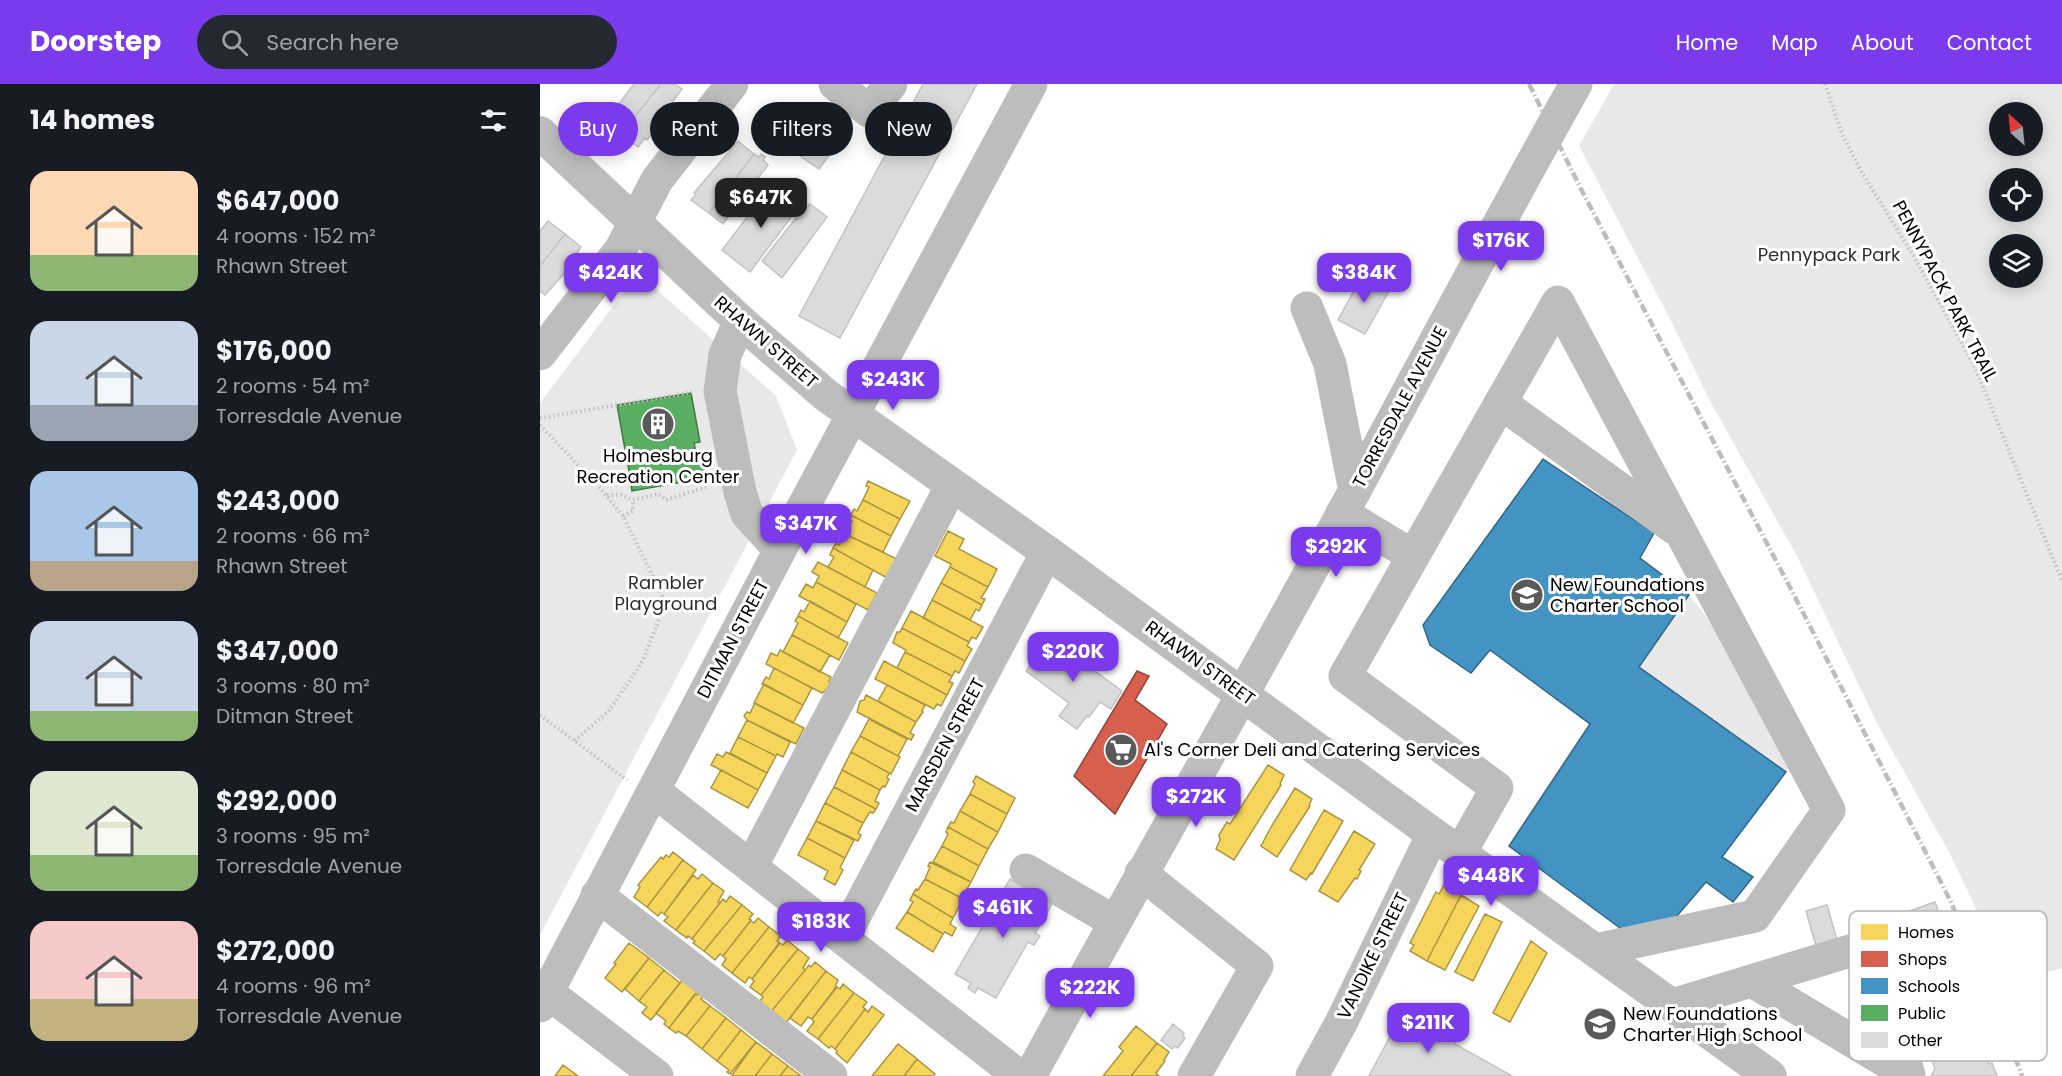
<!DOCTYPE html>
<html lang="en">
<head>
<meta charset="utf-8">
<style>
	body { margin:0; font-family:Poppins,sans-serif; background:#242831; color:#f1f3f6; height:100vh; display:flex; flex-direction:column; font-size:22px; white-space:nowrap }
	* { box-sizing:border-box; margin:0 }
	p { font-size:20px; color:#9ea1a6 }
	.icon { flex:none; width:33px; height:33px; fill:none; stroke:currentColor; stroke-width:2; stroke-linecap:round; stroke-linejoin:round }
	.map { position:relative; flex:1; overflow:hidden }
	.side { display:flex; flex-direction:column; background:#171b24; width:540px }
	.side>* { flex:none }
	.banner { position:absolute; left:18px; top:18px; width:570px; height:54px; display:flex; gap:12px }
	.needle { width:39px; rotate:333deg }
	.fabs { position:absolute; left:1449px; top:18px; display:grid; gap:12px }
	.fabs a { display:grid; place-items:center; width:54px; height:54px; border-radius:50%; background:#171b24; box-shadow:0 3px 15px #0003; font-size:30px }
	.price { position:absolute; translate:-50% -51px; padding:0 14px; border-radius:12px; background:#7c3aed; color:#fff; font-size:20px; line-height:39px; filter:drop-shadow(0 2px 3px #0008) }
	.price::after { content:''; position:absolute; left:50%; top:36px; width:18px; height:14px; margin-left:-9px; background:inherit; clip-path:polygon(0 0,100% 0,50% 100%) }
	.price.selected { background:#222; color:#fff }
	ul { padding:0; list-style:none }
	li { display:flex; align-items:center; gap:18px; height:150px; padding:0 30px }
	li span { display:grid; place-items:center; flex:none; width:168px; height:120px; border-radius:18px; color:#555 }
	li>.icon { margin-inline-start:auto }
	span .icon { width:72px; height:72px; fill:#fffc; stroke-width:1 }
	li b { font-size:26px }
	h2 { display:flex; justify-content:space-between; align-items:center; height:72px; padding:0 30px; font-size:26px }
	.pill { padding:0 21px; border-radius:27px; background:#171b24; box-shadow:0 3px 15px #0003; font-size:21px; line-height:54px }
	.pill.selected { background:#7c3aed; color:#fff }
	header { display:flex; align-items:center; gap:36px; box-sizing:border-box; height:84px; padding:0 30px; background:#7c3aed; color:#fff }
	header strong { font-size:28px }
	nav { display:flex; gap:33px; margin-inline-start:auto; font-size:21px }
	.search { width:420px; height:54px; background:#242831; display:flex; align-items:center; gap:15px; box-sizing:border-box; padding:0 21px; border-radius:33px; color:#9ea1a6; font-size:22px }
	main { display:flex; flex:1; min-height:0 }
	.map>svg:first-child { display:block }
	.green { fill:#e8e8e8; fill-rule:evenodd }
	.homes { fill:#f6d55c; stroke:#ac9540; stroke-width:1.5 }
	.shops { fill:#d6604d; stroke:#964336; stroke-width:1.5 }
	.schools { fill:#4393c3; stroke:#2f6788; stroke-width:1.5 }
	.public { fill:#5aae61; stroke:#3f7a44; stroke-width:1.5 }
	.building { fill:#dbdbdb; stroke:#c3c3c3; stroke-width:1.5 }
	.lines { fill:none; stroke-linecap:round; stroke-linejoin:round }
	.major-casing { stroke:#dbdbdb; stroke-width:34 }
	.path { stroke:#c2c2c2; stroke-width:4; stroke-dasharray:1.5 3; stroke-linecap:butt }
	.minor { stroke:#bdbdbd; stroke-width:33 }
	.major { stroke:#bdbdbd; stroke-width:33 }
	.rail { stroke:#bdbdbd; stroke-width:4.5; stroke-dasharray:9 3 1.5 3; stroke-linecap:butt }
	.labels { text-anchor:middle; stroke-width:6; stroke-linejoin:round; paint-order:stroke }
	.park-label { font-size:18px; fill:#2c2c2c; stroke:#fff }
	.street-label { font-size:18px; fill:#000; stroke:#fff }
	.poi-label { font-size:18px; fill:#000; stroke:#fff; text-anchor:start }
	.key { fill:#fff; stroke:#b2b2b2; stroke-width:1.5 }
	.key-label { font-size:16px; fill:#000 }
</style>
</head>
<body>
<header>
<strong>Doorstep</strong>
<div class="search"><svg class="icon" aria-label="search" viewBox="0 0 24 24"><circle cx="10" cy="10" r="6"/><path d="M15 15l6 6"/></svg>Search here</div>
<nav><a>Home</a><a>Map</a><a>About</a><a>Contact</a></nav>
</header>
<main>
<section class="side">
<h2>14 homes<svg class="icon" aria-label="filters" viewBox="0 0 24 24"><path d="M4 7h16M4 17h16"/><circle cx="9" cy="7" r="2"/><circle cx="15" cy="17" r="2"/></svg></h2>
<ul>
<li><span style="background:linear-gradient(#ffd9b3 70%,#8fb573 0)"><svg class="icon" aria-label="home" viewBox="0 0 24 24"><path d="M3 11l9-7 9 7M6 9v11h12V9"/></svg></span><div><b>$647,000</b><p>4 rooms · 152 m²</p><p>Rhawn Street</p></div></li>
<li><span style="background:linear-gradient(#c9d6e8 70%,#9aa5b1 0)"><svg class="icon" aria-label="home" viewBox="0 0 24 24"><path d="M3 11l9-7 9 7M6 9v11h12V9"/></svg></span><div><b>$176,000</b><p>2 rooms · 54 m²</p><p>Torresdale Avenue</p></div></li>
<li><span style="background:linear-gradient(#a9c7e8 75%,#b9a48a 0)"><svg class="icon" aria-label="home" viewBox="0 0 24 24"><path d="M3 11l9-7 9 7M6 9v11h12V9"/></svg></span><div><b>$243,000</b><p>2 rooms · 66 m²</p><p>Rhawn Street</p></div></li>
<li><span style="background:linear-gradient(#c9d6e8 75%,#8fb573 0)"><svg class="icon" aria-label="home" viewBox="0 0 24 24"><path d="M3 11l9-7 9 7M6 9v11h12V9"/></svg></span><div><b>$347,000</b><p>3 rooms · 80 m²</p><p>Ditman Street</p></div></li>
<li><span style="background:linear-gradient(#dfe7d0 70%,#8fb573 0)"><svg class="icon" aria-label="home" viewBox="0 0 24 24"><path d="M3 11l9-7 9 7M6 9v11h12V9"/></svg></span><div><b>$292,000</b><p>3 rooms · 95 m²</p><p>Torresdale Avenue</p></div></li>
<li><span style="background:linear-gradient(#f6c9c9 65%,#c2b280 0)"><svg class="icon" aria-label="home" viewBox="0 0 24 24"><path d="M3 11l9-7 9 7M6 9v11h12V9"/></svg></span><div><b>$272,000</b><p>4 rooms · 96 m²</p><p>Torresdale Avenue</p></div></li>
</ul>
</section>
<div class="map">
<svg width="1522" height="992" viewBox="0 0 1522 992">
	<rect width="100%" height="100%" fill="#fff"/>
	<path class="green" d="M1074,0H1522V884L1471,898L1463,881H1460L1450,854L1410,770L1338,641L1258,474L1170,317L1129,233L1039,62ZM1460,28H1492V62H1460ZM1460,94H1492V128H1460ZM1460,160H1492V194H1460Z
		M98,189L236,312L257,366L0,851V319Z
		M1149,511L1239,623L1262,667L1246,688L1099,583Z"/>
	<path class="homes" d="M328,397L370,417L360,435L323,416L329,403L326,402Z
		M323,416L360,435L351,452L311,431L314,425L317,427Z
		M311,431L351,452L343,468L305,450L312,437L309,436Z
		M408,447L424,455L419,465L457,485L448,503L410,483L411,480L395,472Z
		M305,450L359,476L349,495L293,464L296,459L299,461Z
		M293,464L333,486L325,503L288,483L294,473L290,471Z
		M278,478L337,509L328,526L276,498L279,492L272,488Z
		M410,483L448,503L441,514L445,515L442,521L401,499Z
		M276,498L316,520L307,538L259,512L266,500L273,504Z
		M401,499L442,521L439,527L436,525L430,536L392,516Z
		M392,516L443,543L436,555L432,553L429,558L383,534Z
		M270,517L307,538L298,554L258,532L261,526L264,528Z
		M371,527L429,558L427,562L432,565L425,577L362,544Z
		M258,532L308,559L299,576L252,551L258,539L255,537Z
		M362,544L425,577L419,589L415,587L412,592L365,568L366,566L353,559L357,548H360Z
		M252,551L290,571L280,588L243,568Z
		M240,566L291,593L289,597L290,600L287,605L282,609L226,580L231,569L237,572Z
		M365,568L412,592L409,598L413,599L407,611L357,584Z
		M344,577L407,611L401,622L397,620L394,625L335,595Z
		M234,584L272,604L263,621L222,600L226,593L229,595Z
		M224,600L263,621L253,639L214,619Z
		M347,601L385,621L382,627L383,628L376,638L338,617Z
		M326,611L376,638L370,649L374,651L371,656L317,628L320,617L324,616Z
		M215,619L264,644L256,660L207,636L204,632L207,628L210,629Z
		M329,635L367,655L358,672L320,652Z
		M207,636L250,658L243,673L237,670L236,672L198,653Z
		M320,652L360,673L351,690L311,668Z
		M198,653L236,672L227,689L190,669Z
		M186,668L227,689L218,706L171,681L177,670L183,673Z
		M311,668L349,689L347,694L349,695L345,703L343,702L340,706L302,686Z
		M728,681L744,691L740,700L741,701L694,776L676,765L680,756L679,751L687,738L690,740Z
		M181,686L218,706L208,724L171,704Z
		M302,686L340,706L335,717L339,719L336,725L294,703Z
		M436,692L475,714L467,730L430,710L435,700L433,698Z
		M294,703L336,725L333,729L330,728L323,739L285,719Z
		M755,704L772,715L769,721L770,722L737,773L721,762L731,743Z
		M430,710L467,730L458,748L420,727Z
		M285,719L323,739L318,749L321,751L318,757L276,737Z
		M784,726L803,737L772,790L771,789L766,796L750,786Z
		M420,727L458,748L448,765L408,743L411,738L414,739Z
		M276,737L314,756L305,774L267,754Z
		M408,743L448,765L439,782L402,762L408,750L406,748Z
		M814,747L835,760L819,786L821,787L817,795L815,794L798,818L779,807Z
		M267,754L305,774L300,784L303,786L295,801L284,795L288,787L258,771Z
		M402,762L439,782L431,798L393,778Z
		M133,768L143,776L107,823L94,813L100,803L98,801L121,773L123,775L126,771L129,773Z
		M143,776L156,786L124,830L121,828L118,832L107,823Z
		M390,778L431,798L427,805L438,811L433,820L385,795L390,783L388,782Z
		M162,790L173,799L136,846L124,837L128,833L124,830L153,791L158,795Z
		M385,795L423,815L413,834L373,810L376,805L378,806Z
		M173,799L184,807L178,818L180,819L152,855L148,852L147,854L136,846Z
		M905,799L921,811L887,877L870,867L874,861L870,859L896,808L899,810Z
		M373,810L413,834L410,840L416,844L412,852L405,848L403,850L367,828L373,818L370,816Z
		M921,811L939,822L905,886L887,877Z
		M190,812L202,821L164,867L153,859L155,857L152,855L183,815L186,818Z
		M202,821L213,830L209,835L211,836L183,872L180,870L175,876L164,867Z
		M367,828L403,850L393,868L356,844Z
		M945,830L962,838L933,897L915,888Z
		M218,834L229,843L192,889L182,881L186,875L183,872L208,840L211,837L214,839Z
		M229,843L241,852L237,857L239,858L237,862L212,895L209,893L205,899L192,889Z
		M247,856L258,865L221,911L210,903L214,897L212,895L240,859L243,861Z
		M991,857L1007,869L970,938L953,929Z
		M89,859L109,874L82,908L65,894L76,880L74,879Z
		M258,865L269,874L263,884L265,886L230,929L218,919L223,913L221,911Z
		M109,874L124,886L99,917L85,905Z
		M275,878L286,887L245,940L230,929L269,881L271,883Z
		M124,886L140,899L111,936L102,929L107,923L99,917Z
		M286,887L298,896L294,906L272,935L268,933L261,942L250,934Z
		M147,890L162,902L129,944L124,940L126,937L116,929Z
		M303,900L314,909L278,955L267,947L274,938L272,935L297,903L300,905Z
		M161,908L165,911L161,915L170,922L146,952L138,947L136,949L129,944L155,910L158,911Z
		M314,909L327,918L323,923L325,925L295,965L291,962L289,964L278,955Z
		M170,922L186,934L162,965L146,952Z
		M332,922L344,931L307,979L296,969L297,967L295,965L325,925L328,928Z
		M186,934L201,946L177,977L162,965Z
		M596,942L617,959L591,992H563L583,967L579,963Z
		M201,946L216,958L190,990L187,988L189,986L177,977Z
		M216,958L232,970L215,992H194L192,991Z
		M617,959L629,968L624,976L625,977L616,989L619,992H591Z
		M358,960L377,975L364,992H332Z
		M232,970L248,982L240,992H215Z
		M377,975L395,990L393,992H364Z
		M23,981L38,992H15Z
		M248,982L261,992H240Z"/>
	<path class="shops" d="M597,587L609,592L595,616L627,640L575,730L534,692Z"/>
	<path class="schools" d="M1003,375L1114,449L1100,474L1149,511L1099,583L1246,688L1182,773L1213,793L1193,818L1166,798L1136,833L1084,847L969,762L1050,640L950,566L931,589L890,561L883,541Z"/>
	<path class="public" d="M151,309L160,358L154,359L156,368L161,367L166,394L92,407L88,381L90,380L88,371H86L77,321Z"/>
	<path class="building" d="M94,0H121L81,50L65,38Z
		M121,0H135L142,5L114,43L116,45L107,56L105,54L98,63L81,50Z
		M383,0H437L300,254L259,232Z
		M273,51L293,66L279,85L259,71Z
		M198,57L214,70L169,129L151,116L156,110L154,109Z
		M214,70L219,73L221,70L225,73L223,76L228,81L183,140L169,129Z
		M235,101L250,112L247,116L258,124L210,188L182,166L224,111L226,112Z
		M270,120L287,133L242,194L222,177L256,134L258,135Z
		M8,137L25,150L0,182V147Z
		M25,150L41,163L28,182L30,183L5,211L0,207V182Z
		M823,190L850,205L825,250L798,236Z
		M510,554L582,607L571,625L560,618L549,633L547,632L537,645L519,632L529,619L486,587Z
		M470,795L512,820L495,849L500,852L494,861L488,858L456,914L438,904L435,909L428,904L431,899L415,890Z
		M1395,818L1449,966L1444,968L1449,980L1452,979L1457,992H1391L1395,985L1341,837Z
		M1287,821L1297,856L1276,862L1266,827Z
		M863,928L916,957L915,960L972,992H829Z
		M633,940L644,949L643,952L645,954L638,964L635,962L632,965L621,956Z"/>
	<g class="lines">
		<g class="major-casing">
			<path id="major" d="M0,49L200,237L287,312L507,468L893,750L1230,992"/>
		</g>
		<path class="path" d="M1285,0L1302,50L1321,87L1373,171L1435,283L1522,497
			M0,334L153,308
			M0,341L60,404L83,432L126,519L101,580L68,628L34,657
			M67,411H81L93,416L118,410L126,416L169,402
			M83,432L93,427V416
			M0,631L87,696"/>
		<path class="minor" d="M295,0L329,27L351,0
			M767,224L790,280L815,407
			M200,237L185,271L180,307L200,408L207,430L240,466
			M0,270L81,165L117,96L192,0
			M961,319L1134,444
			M802,429L873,472
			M114,707L479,992
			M920,769L957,704L805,592L1018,218L1289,726L1215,832L1056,866
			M211,783L412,401
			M486,786L575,838
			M601,789L717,882L654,992
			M57,811L291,992
			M303,854L507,468
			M7,908L117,992
			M1132,921L1333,860L1369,991L1212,897
			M0,922L240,466L491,0
			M490,992C593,804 700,618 802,430C880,287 956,142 1036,0
			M772,992L802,937L893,750"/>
		<use href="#major" class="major"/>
		<path class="rail" d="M989,0L1042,107L1254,511L1410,816L1456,922L1482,992"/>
	</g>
	<defs>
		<g id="building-disc" transform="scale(1.725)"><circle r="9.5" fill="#595959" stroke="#fff"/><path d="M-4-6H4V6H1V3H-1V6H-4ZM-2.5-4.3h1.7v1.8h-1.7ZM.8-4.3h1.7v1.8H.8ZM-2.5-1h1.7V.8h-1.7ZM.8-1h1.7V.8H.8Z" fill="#fff"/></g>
		<g id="school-disc" transform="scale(1.725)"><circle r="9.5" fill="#595959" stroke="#fff"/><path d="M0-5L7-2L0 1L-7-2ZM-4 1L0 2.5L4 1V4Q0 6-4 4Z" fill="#fff"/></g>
		<g id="supermarket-disc" transform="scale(1.725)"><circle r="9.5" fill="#595959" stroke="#fff"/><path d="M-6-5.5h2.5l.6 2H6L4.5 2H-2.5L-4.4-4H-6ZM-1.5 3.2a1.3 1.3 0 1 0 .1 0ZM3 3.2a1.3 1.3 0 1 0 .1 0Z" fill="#fff"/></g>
	</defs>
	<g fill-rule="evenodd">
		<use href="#building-disc" x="118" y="340"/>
		<use href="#school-disc" x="987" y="511"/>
		<use href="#supermarket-disc" x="581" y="666"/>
		<use href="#school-disc" x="1060" y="940"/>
	</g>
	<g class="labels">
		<g class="park-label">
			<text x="1289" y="177">Pennypack Park</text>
			<text x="126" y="505">Rambler<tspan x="126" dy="21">Playground</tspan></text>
		</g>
		<g class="street-label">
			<text transform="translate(1405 207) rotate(62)" y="6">PENNYPACK PARK TRAIL</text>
			<text transform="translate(226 258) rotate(41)" y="6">RHAWN STREET</text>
			<text transform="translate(860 323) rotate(-62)" y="6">TORRESDALE AVENUE</text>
			<text transform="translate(193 555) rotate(-62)" y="6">DITMAN STREET</text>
			<text transform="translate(660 579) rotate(36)" y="6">RHAWN STREET</text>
			<text transform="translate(405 661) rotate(-62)" y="6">MARSDEN STREET</text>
			<text transform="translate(833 872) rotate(-64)" y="6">VANDIKE STREET</text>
		</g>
		<g class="poi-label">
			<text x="118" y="378" text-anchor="middle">Holmesburg<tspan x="118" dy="21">Recreation Center</tspan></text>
			<text x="1010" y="507">New Foundations<tspan x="1010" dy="21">Charter School</tspan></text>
			<text x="604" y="672">Al's Corner Deli and Catering Services</text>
			<text x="1083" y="936">New Foundations<tspan x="1083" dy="21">Charter High School</tspan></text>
		</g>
	</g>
	<rect x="1309" y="827" width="198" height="150" rx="9" class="key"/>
	<rect x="1321" y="840" width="27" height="16" fill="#f6d55c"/>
	<rect x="1321" y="867" width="27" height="16" fill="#d6604d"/>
	<rect x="1321" y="894" width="27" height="16" fill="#4393c3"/>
	<rect x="1321" y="921" width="27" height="16" fill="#5aae61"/>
	<rect x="1321" y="948" width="27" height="16" fill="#dbdbdb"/>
	<g class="key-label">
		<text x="1358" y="854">Homes</text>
		<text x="1358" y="881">Shops</text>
		<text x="1358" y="908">Schools</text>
		<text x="1358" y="935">Public</text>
		<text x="1358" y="962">Other</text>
	</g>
</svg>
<div class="fabs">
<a><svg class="needle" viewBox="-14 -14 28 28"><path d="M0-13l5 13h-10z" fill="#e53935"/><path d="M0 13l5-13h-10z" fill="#9ea1a6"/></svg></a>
<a><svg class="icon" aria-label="locate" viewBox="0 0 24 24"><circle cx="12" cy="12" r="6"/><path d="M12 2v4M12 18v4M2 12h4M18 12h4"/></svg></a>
<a><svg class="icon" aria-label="layers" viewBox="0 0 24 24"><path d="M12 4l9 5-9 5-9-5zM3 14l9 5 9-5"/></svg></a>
</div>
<b class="price selected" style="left:221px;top:145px">$647K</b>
<b class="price" style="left:961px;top:188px">$176K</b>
<b class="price" style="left:71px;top:220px">$424K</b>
<b class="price" style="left:824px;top:220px">$384K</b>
<b class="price" style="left:353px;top:327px">$243K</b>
<b class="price" style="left:266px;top:471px">$347K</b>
<b class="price" style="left:796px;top:494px">$292K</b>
<b class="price" style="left:533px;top:599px">$220K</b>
<b class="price" style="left:656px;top:744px">$272K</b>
<b class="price" style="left:951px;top:823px">$448K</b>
<b class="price" style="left:463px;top:855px">$461K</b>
<b class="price" style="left:281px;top:869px">$183K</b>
<b class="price" style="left:550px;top:935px">$222K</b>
<b class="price" style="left:888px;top:970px">$211K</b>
<div class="banner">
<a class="pill selected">Buy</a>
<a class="pill">Rent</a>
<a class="pill">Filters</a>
<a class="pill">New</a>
</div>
</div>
</main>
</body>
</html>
